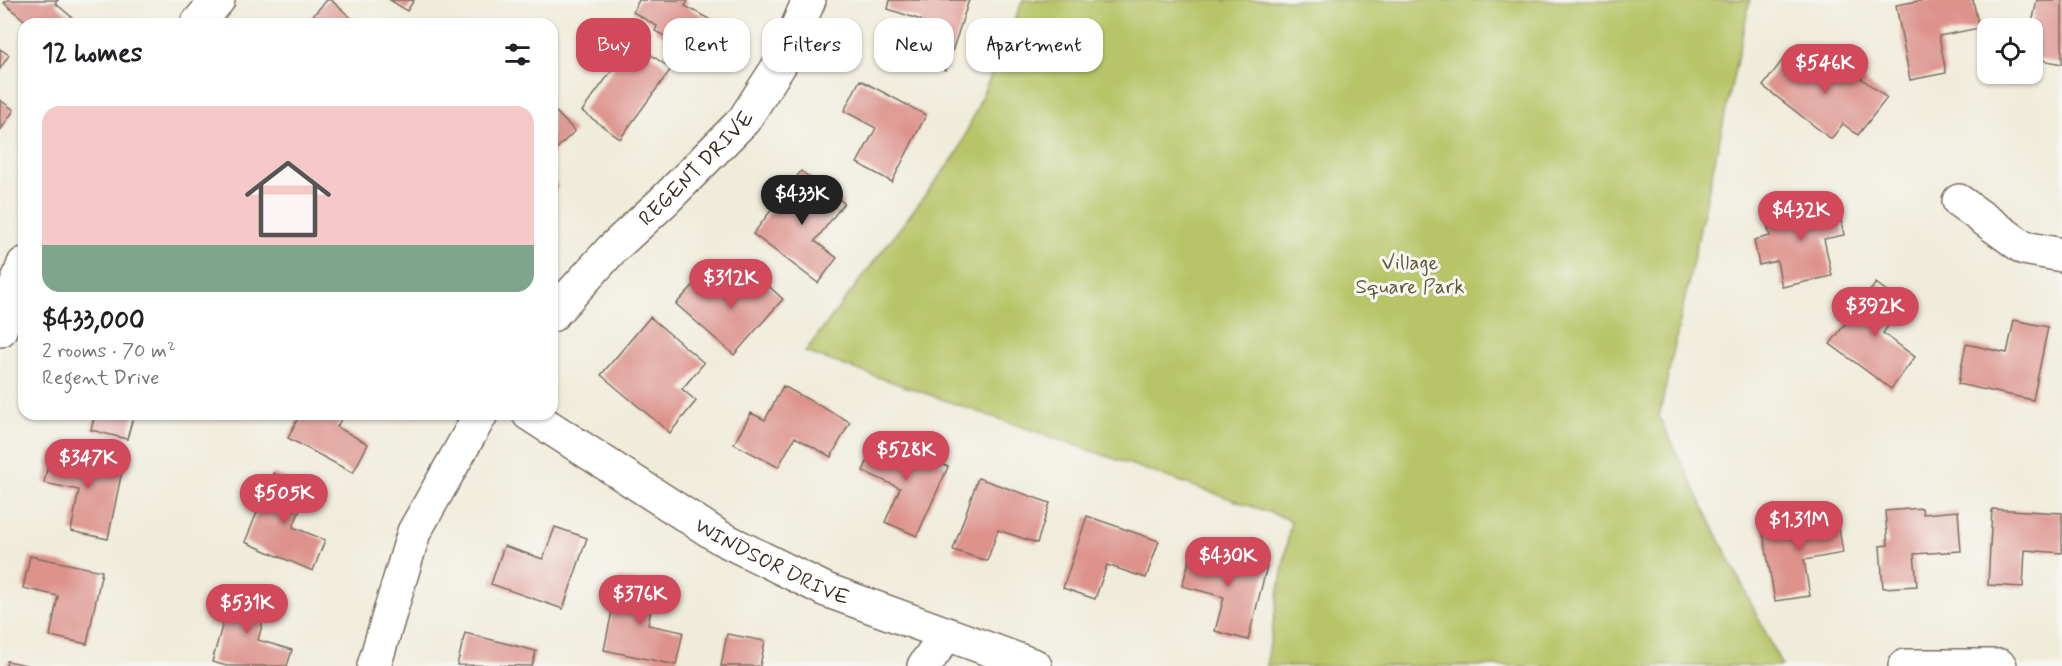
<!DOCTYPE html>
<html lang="en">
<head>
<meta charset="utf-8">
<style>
	body { margin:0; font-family:Mynerve,sans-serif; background:#f2f2f2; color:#202124; height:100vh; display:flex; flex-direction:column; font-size:22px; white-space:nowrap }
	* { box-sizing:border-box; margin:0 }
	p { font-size:20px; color:#757577 }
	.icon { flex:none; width:33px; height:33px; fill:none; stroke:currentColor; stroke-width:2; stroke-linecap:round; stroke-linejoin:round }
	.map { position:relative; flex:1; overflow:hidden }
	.details { position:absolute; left:18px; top:18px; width:540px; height:402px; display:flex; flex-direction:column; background:#fff; border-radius:18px; box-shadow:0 2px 4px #0004 }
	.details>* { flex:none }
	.hud { position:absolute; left:576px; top:18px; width:570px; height:54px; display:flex; gap:12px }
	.buttons { position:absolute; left:1977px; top:18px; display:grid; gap:12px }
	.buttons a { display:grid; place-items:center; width:66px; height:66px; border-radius:12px; background:#fff; box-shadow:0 2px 4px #0004; font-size:30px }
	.price { position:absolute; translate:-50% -51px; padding:0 14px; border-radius:21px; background:#d1495b; color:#fff; font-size:20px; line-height:39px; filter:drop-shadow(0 2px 3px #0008) }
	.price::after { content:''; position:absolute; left:50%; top:36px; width:18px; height:14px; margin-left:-9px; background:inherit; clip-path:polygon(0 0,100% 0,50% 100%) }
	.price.on { background:#222; color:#fff }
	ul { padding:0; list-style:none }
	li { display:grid; align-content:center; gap:12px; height:318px; padding:0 24px }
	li+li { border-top:2px solid #e0e0e0 }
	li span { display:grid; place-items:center; height:186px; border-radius:18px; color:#555 }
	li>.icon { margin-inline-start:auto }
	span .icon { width:108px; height:108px; fill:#fffc; stroke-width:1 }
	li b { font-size:26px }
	h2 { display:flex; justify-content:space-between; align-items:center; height:72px; padding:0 24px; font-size:26px }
	.tag { padding:0 21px; border-radius:18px; background:#fff; box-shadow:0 2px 4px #0004; font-size:21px; line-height:54px }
	.tag.on { background:#d1495b; color:#fff }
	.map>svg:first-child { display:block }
	.green { fill:#b7c567; stroke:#797842; stroke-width:1.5 }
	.building { fill:#dd928b }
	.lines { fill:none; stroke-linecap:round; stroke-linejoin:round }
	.minor-casing { stroke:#7a6e60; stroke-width:36 }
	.minor { stroke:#fff; stroke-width:33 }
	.labels { text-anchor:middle; stroke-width:6; stroke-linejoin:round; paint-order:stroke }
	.street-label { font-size:21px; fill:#3b2a1e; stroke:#f6f6f2 }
	.park-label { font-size:21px; fill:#605834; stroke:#f6f6f2 }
</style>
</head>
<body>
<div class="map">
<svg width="2062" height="666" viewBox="0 0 2062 666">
	<rect width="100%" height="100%" fill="#f6f6f2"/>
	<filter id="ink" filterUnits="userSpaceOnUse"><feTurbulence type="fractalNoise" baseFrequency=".0167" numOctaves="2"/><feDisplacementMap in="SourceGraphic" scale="12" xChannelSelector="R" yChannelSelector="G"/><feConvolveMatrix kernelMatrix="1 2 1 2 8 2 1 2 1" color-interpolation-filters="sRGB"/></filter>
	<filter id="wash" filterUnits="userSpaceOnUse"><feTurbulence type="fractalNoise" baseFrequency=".008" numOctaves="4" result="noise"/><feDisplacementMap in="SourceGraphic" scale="24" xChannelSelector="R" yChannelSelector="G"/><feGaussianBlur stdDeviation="1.35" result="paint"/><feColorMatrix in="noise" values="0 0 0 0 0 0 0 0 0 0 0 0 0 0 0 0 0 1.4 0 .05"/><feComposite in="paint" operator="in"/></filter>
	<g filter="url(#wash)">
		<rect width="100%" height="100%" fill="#f0ecda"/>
		<path class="green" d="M1023,0H1750L1659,417L1782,666H1266L1291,520L805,352L958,152Z"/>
		<g id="blocks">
			<path class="building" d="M7,0H58L55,3L80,24H29L4,3Z
				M327,0H331L358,24H309L307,22Z
				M390,0H414L407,11Z
				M639,0H685L688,1L685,6L709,19L692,50L655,31L657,26L633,12Z
				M890,0H969L946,70L909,58L921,20L888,9Z
				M1924,0H1973L1979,28L1939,36L1946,73L1910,80L1896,5Z
				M2037,0H2062V64L2032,58L2031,28Z
				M633,42L671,69L620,139L582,111Z
				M0,49L9,55L0,69Z
				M1790,50L1823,75L1836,59L1887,98L1858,135L1843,124L1831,139L1763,86Z
				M860,80L926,115L892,182L857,163L876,128L844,111Z
				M0,100L14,110L0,131Z
				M552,108L575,131L552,153Z
				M801,171L844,203L815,241L837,258L818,283L753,234Z
				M552,179L558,186L552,192Z
				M1837,200L1844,235L1824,239L1832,276L1782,287L1777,261L1759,265L1754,240L1770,236L1765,215Z
				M753,272L783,299L734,355L676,304L701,277L728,301Z
				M1876,283L1904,304L1883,333L1915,357L1891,389L1830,344Z
				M650,317L704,363L682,389L696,401L670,433L601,375Z
				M2014,320L2048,327L2033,400L1958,384L1966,344L2007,353Z
				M783,386L850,422L831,457L795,437L778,467L734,444L751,413L765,420Z
				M95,414H134L127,439L91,430Z
				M300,414H344L337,427L368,444L353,473L288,438Z
				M879,436L948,467L917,536L885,522L900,488L863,471Z
				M51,451L123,466L108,539L71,531L79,490L44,483Z
				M273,473L309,488L293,527L325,540L313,571L245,542Z
				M978,478L1050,503L1037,543L998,530L987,561L953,550Z
				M1922,508L1923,514L1958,511L1961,551L1914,554L1917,586L1883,588L1880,546L1888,545L1885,511Z
				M1992,509L2062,513V553L2025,550L2023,587L1988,585Z
				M1837,514L1843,553L1804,560L1810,596L1775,601L1762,526Z
				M1087,516L1159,541L1146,578L1107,565L1095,599L1063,588Z
				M555,527L587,538L563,609L491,584L504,546L543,559Z
				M1193,547L1267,566L1248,640L1215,631L1224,597L1182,586Z
				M30,556L102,571L87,644L50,636L58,596L23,588Z
				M619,577L656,585L648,625L683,632L676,665L604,650Z
				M232,590L269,600L258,640L292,650L287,666H227L212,662Z
				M465,633L536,651L532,666L457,665Z
				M727,634L765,641L760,666H721Z
				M7,661L27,665V666H6Z"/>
		</g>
	</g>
	<g filter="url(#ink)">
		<use href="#blocks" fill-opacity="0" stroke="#7a6e60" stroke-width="1.5"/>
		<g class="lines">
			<g class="minor-casing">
				<g id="minor">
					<path d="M197,24L218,0"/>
					<path d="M1959,201L2024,248L2062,255"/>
					<path id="s1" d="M552,315L612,249L664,201L744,120L784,58L809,0"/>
					<path d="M0,330L24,264"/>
					<path id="s2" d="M529,414L721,538L826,590L1035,666"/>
					<path d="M374,666L414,532L481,414"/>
					<path d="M924,666L946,635"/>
					<path d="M1905,666H2000"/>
				</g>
			</g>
			<use href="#minor" class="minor"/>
		</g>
	</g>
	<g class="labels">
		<g class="street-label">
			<text dy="7" stroke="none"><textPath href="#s1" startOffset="206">REGENT DRIVE</textPath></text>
			<text dy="7" stroke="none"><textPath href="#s2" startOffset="285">WINDSOR DRIVE</textPath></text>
		</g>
		<g class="park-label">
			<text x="1410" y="269">Village<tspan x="1410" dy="24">Square Park</tspan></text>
		</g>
	</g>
</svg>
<div class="buttons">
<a><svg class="icon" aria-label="locate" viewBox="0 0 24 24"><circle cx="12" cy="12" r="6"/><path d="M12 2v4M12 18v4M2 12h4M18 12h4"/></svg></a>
</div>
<b class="price" style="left:1825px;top:95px">$546K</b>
<b class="price on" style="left:802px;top:226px">$433K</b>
<b class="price" style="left:1801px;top:242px">$432K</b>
<b class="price" style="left:731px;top:310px">$312K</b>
<b class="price" style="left:1875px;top:338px">$392K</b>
<b class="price" style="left:906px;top:482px">$528K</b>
<b class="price" style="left:88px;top:490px">$347K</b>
<b class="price" style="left:284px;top:525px">$505K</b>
<b class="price" style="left:1799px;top:552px">$1.31M</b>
<b class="price" style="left:1228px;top:588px">$430K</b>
<b class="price" style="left:640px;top:626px">$376K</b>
<b class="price" style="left:247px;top:635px">$531K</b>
<div class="hud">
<a class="tag on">Buy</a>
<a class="tag">Rent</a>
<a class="tag">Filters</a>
<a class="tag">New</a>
<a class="tag">Apartment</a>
</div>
<section class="details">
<h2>12 homes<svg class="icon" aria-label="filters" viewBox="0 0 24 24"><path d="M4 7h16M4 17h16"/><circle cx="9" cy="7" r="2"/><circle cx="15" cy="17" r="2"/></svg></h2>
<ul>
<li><span style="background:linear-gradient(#f6c9c9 75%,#7fa58c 0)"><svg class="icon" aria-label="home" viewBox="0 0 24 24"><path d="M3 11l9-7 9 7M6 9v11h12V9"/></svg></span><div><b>$433,000</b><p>2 rooms · 70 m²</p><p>Regent Drive</p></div></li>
</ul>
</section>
</div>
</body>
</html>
